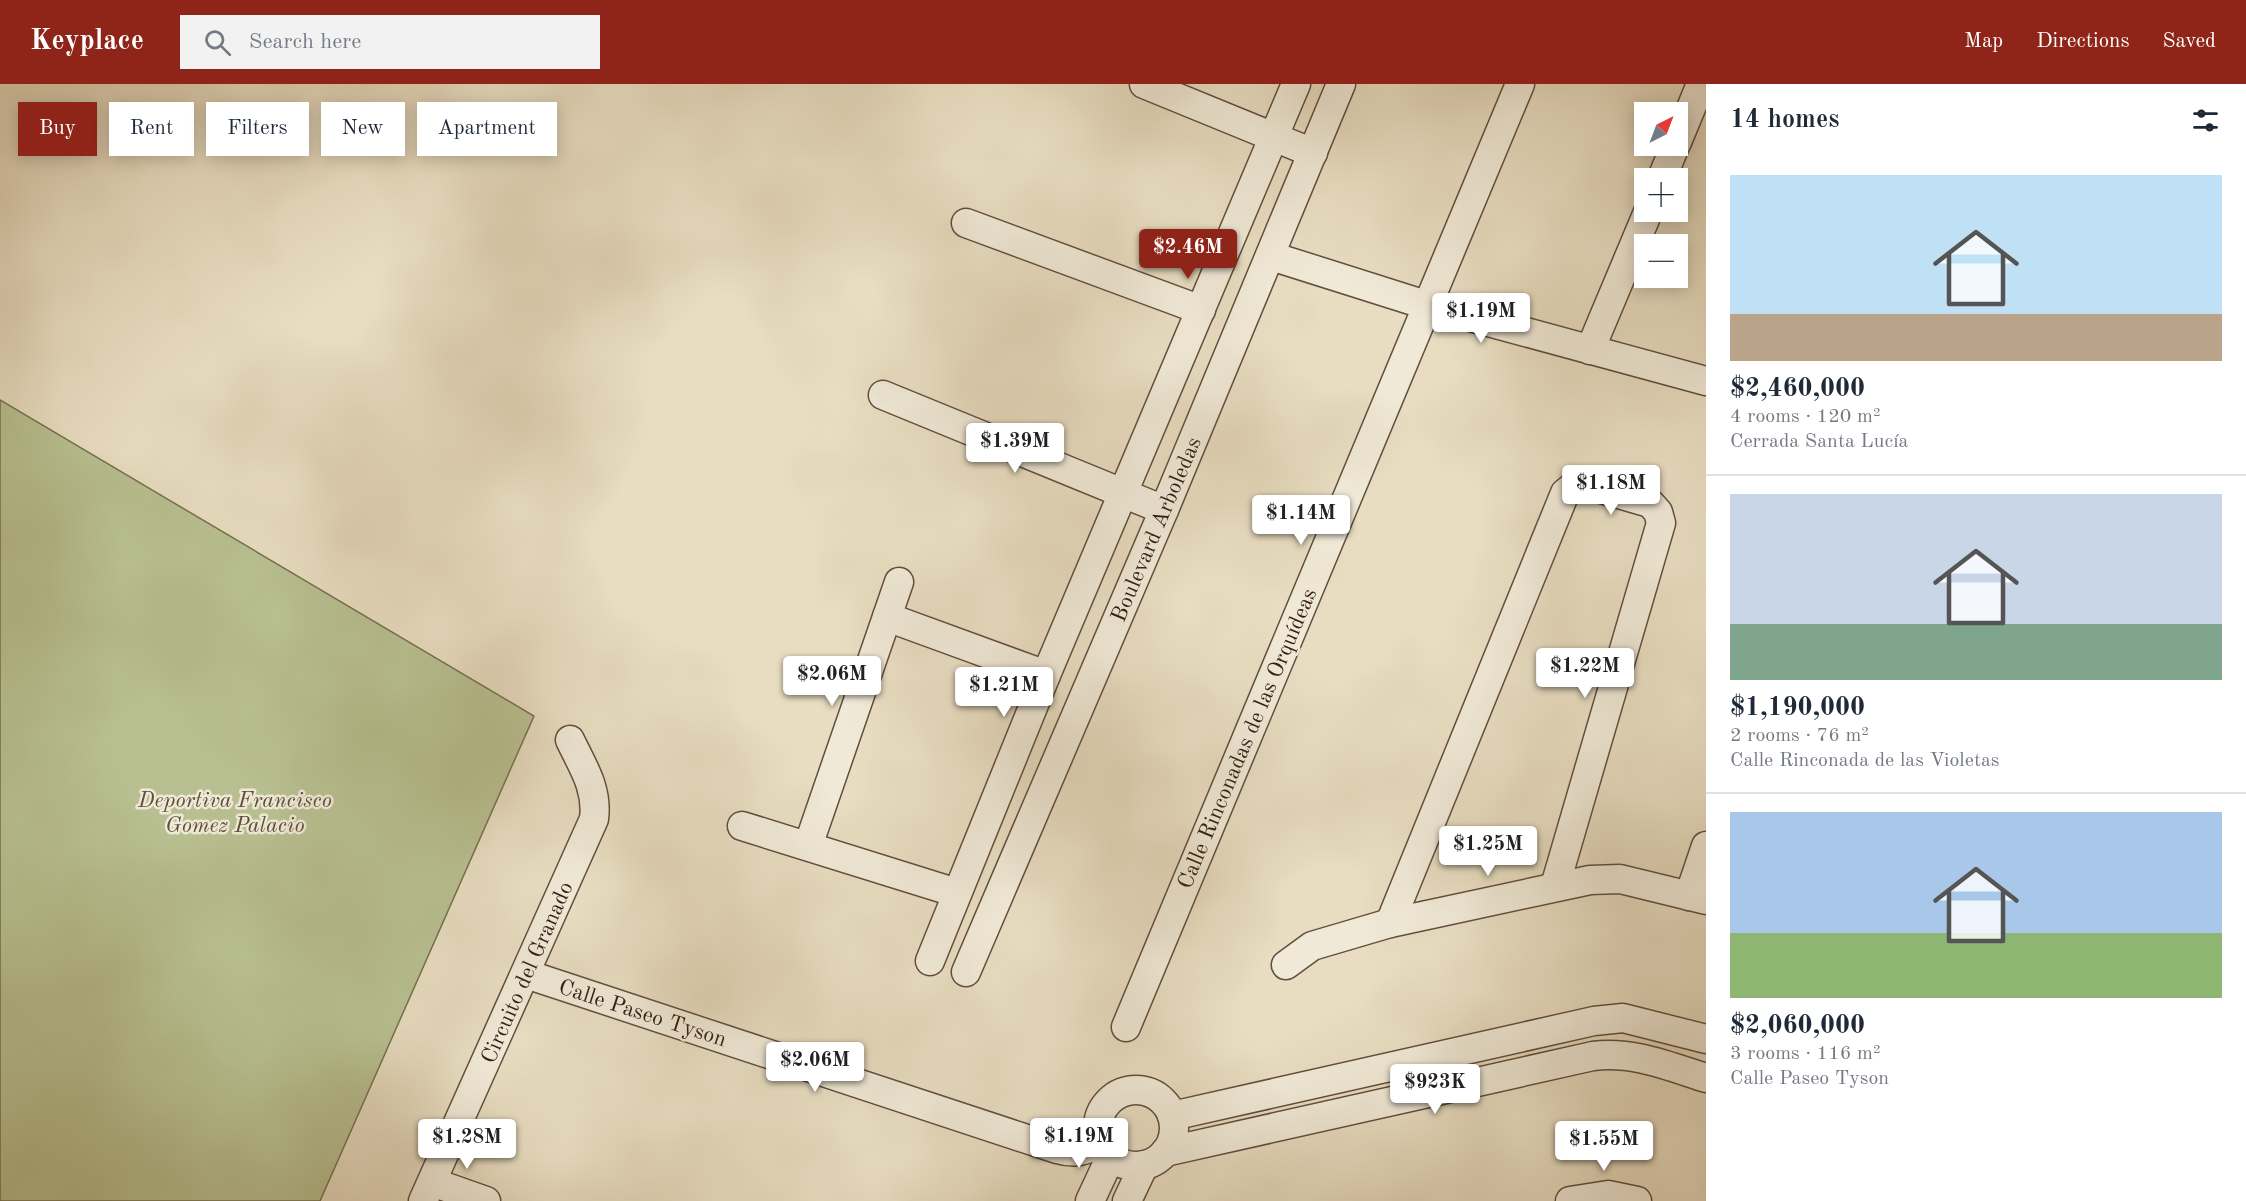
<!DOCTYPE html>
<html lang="en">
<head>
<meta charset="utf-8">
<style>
  :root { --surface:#fff; --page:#f2f2f3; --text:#1f2937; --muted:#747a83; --line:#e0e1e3; --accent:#8f2418 }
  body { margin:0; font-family:"Old Standard TT",serif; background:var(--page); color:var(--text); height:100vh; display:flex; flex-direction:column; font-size:22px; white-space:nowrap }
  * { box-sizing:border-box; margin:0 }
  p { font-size:20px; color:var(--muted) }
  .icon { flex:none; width:33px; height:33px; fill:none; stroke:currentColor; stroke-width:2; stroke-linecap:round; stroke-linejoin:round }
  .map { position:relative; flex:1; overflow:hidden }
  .details { display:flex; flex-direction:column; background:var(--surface); width:540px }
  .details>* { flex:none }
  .banner { position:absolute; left:18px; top:18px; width:570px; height:54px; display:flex; gap:12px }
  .needle { width:39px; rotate:42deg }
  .tools { position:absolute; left:1634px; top:18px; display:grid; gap:12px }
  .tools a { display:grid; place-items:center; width:54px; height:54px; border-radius:0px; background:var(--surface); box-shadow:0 3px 15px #0003; font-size:30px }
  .price { position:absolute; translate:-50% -51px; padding:0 14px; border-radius:6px; background:#fff; color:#222; font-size:20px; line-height:39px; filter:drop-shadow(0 2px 3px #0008) }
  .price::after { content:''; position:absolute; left:50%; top:36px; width:18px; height:14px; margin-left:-9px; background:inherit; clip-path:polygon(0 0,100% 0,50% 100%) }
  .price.current { background:var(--accent); color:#fff }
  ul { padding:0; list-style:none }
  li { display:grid; align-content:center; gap:12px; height:318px; padding:0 24px }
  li+li { border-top:2px solid var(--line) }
  li span { display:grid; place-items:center; height:186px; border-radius:0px; color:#555 }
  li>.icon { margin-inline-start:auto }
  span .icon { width:108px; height:108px; fill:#fffc; stroke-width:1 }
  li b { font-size:26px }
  h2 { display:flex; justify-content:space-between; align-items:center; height:72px; padding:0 24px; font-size:26px }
  .tag { padding:0 21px; border-radius:0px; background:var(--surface); box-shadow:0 3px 15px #0003; font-size:21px; line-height:54px }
  .tag.current { background:var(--accent); color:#fff }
  header { display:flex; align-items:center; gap:36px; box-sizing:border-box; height:84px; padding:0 30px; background:var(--accent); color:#fff }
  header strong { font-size:28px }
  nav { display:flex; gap:33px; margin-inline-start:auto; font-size:21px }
  .search { width:420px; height:54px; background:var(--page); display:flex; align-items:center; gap:15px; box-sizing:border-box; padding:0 21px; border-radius:0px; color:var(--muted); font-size:22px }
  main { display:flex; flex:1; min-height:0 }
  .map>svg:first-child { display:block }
</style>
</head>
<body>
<header>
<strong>Keyplace</strong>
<div class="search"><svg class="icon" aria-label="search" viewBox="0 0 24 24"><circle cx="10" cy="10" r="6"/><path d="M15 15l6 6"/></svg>Search here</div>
<nav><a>Map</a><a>Directions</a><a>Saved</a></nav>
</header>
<main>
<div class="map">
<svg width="1706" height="1117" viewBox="0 0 1706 1117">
  <rect width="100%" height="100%" fill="#e8ddc1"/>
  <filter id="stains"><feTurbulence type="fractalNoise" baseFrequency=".00333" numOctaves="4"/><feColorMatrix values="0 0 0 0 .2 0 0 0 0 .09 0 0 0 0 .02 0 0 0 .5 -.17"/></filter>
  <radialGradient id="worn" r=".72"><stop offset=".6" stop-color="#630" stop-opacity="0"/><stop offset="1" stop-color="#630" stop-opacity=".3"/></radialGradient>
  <polygon fill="#b8c091" stroke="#766f52" stroke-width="1.5" points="0,316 534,632 320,1117 0,1117"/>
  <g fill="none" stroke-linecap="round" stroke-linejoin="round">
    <g stroke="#614e3e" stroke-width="31">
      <g id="street">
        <polyline points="1144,0 1313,69"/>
        <polyline points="1677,58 1701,0"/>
        <polyline points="1662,94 1675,62"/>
        <polyline points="966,139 1201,226"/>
        <polyline points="1271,172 1426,221 1706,297"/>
        <polyline points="1590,266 1648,128"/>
        <polyline points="883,311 1164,426"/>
        <polyline points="887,533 1046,591"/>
        <polyline points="742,742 957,809"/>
        <polyline points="808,762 899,498"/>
        <polyline points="1689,812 1706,762"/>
        <polyline points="1390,839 1565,409 1575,401 1584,400 1650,419 1658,428 1661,439 1555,802"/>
        <polyline points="930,877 1046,591 1296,0"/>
        <polyline points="1286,881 1312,862 1390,839 1590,796 1620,795 1706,816"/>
        <polyline points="966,888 1164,426 1341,0"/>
        <path d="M526 890 1057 1065C1075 1070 1085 1067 1101 1059"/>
        <polyline points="1126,943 1520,0"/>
        <circle cx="1136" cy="1044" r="38"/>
        <polyline points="1172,1032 1594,937 1623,934 1706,955"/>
        <path d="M1165 1068 1593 972C1633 967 1668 982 1706 994"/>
        <polyline points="432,1098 486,1117"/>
        <path d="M423 1117 594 735C598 705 583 683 570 656"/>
        <polyline points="1090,1117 1111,1072"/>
        <polyline points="1127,1117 1144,1081"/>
        <polyline points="1570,1117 1608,1111 1637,1117"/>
      </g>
    </g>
    <use href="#street" stroke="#f0e9d7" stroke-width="28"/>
  </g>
  <g text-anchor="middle" stroke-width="5" stroke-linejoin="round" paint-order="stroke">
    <g font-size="22" fill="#341e12" stroke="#f0e9d7">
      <text transform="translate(1155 445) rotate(-67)" y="8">Boulevard Arboledas</text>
      <text transform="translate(1246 654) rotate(-67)" y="8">Calle Rinconadas de las Orquídeas</text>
      <text transform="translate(526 888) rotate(-66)" y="8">Circuito del Granado</text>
      <text transform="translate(643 928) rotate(18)" y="8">Calle Paseo Tyson</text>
    </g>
    <g font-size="22" font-style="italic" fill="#5c4f38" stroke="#f0e9d7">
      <text x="235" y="723">Deportiva Francisco<tspan x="235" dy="25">Gomez Palacio</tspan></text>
    </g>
  </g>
  <rect width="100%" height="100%" filter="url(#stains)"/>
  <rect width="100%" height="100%" fill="url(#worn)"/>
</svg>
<div class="tools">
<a><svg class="needle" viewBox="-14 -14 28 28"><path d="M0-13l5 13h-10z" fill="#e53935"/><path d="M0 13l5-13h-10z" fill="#747a83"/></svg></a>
<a>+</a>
<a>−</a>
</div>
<b class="price current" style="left:1188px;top:196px">$2.46M</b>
<b class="price" style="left:1481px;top:260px">$1.19M</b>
<b class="price" style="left:1015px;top:390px">$1.39M</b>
<b class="price" style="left:1611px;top:432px">$1.18M</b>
<b class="price" style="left:1301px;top:462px">$1.14M</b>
<b class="price" style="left:1585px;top:615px">$1.22M</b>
<b class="price" style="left:832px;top:623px">$2.06M</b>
<b class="price" style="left:1004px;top:634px">$1.21M</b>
<b class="price" style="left:1488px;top:793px">$1.25M</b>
<b class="price" style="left:815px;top:1009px">$2.06M</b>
<b class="price" style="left:1435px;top:1031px">$923K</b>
<b class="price" style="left:1079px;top:1085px">$1.19M</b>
<b class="price" style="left:467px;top:1086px">$1.28M</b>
<b class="price" style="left:1604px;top:1088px">$1.55M</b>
<div class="banner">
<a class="tag current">Buy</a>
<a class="tag">Rent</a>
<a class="tag">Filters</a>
<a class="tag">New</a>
<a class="tag">Apartment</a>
</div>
</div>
<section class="details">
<h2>14 homes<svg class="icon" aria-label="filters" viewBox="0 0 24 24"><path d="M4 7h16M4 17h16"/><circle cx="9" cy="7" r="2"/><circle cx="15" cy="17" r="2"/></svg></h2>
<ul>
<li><span style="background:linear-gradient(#bfe0f5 75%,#b9a48a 0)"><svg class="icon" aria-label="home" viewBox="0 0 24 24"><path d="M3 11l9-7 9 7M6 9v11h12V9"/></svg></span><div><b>$2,460,000</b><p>4 rooms · 120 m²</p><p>Cerrada Santa Lucía</p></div></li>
<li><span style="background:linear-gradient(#c9d6e8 70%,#7fa58c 0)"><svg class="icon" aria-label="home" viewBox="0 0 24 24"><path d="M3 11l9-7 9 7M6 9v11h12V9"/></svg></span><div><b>$1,190,000</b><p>2 rooms · 76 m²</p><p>Calle Rinconada de las Violetas</p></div></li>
<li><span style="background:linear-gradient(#a9c7e8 65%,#8fb573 0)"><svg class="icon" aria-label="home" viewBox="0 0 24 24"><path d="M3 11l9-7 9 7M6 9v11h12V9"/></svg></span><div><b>$2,060,000</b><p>3 rooms · 116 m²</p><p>Calle Paseo Tyson</p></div></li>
</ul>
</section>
</main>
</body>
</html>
